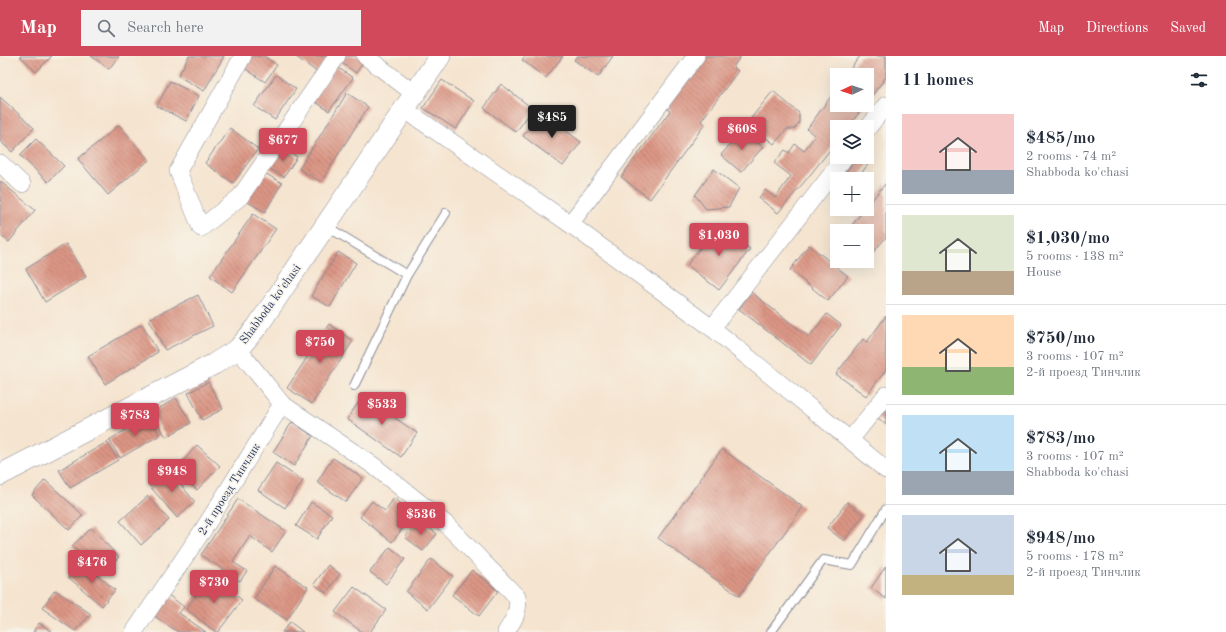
<!DOCTYPE html>
<html lang="en">
<head>
<meta charset="utf-8">
<style>
  :root { --surface:#fff; --page:#f2f2f3; --text:#1f2937; --muted:#747a83; --line:#e0e1e3; --accent:#d1495b }
  body { margin:0; font-family:"Old Standard TT",serif; background:var(--page); color:var(--text); height:100vh; display:flex; flex-direction:column; font-size:15px; white-space:nowrap }
  * { box-sizing:border-box; margin:0 }
  p { font-size:13px; color:var(--muted) }
  .icon { flex:none; width:22px; height:22px; fill:none; stroke:currentColor; stroke-width:2; stroke-linecap:round; stroke-linejoin:round }
  .map { position:relative; flex:1; overflow:hidden }
  .details { display:flex; flex-direction:column; background:var(--surface); width:340px }
  .details>* { flex:none }
  .needle { width:26px; rotate:266deg }
  .controls { position:absolute; left:830px; top:12px; display:grid; gap:8px }
  .controls a { display:grid; place-items:center; width:44px; height:44px; border-radius:0px; background:var(--surface); box-shadow:0 4px 16px #0002; font-size:20px }
  .price { position:absolute; translate:-50% -34px; padding:0 9px; border-radius:4px; background:var(--accent); color:#fff; font-size:13px; line-height:26px; filter:drop-shadow(0 1px 2px #0008) }
  .price::after { content:''; position:absolute; left:50%; top:24px; width:12px; height:9px; margin-left:-6px; background:inherit; clip-path:polygon(0 0,100% 0,50% 100%) }
  .price.current { background:#222; color:#fff }
  ul { padding:0; list-style:none }
  li { display:flex; align-items:center; gap:12px; height:100px; padding:0 16px }
  li+li { border-top:1px solid var(--line) }
  li span { display:grid; place-items:center; flex:none; width:112px; height:80px; border-radius:0px; color:#555 }
  li>.icon { margin-inline-start:auto }
  span .icon { width:48px; height:48px; fill:#fffc; stroke-width:1 }
  li b { font-size:17px }
  h2 { display:flex; justify-content:space-between; align-items:center; height:48px; padding:0 16px; font-size:17px }
  header { display:flex; align-items:center; gap:24px; box-sizing:border-box; height:56px; padding:0 20px; background:var(--accent); color:#fff }
  header strong { font-size:19px }
  nav { display:flex; gap:22px; margin-inline-start:auto; font-size:14px }
  .search { width:280px; height:36px; background:var(--page); display:flex; align-items:center; gap:10px; box-sizing:border-box; padding:0 14px; border-radius:0px; color:var(--muted); font-size:15px }
  main { display:flex; flex:1; min-height:0 }
  .map>svg:first-child { display:block }
</style>
</head>
<body>
<header>
<strong>Map</strong>
<div class="search"><svg class="icon" aria-label="search" viewBox="0 0 24 24"><circle cx="10" cy="10" r="6"/><path d="M15 15l6 6"/></svg>Search here</div>
<nav><a>Map</a><a>Directions</a><a>Saved</a></nav>
</header>
<main>
<div class="map">
<svg width="886" height="576" viewBox="0 0 886 576">
  <defs>
    <pattern id="building-back-hatch" width="6" height="6" patternUnits="userSpaceOnUse"><rect width="6" height="6" fill="#db9584"/><path d="M-1 5l2 2M0 0l6 6M5-1l2 2" fill="none" stroke="#b17a6f"/></pattern>
  </defs>
  <rect width="100%" height="100%" fill="#f7f3e8"/>
  <filter id="ink" filterUnits="userSpaceOnUse"><feTurbulence type="fractalNoise" baseFrequency=".025" numOctaves="2"/><feDisplacementMap in="SourceGraphic" scale="8" xChannelSelector="R" yChannelSelector="G"/><feConvolveMatrix kernelMatrix="1 2 1 2 8 2 1 2 1" color-interpolation-filters="sRGB"/></filter>
  <filter id="wash" filterUnits="userSpaceOnUse"><feTurbulence type="fractalNoise" baseFrequency=".012" numOctaves="4" result="noise"/><feDisplacementMap in="SourceGraphic" scale="16" xChannelSelector="R" yChannelSelector="G"/><feGaussianBlur stdDeviation="0.9" result="paint"/><feColorMatrix in="noise" values="0 0 0 0 0 0 0 0 0 0 0 0 0 0 0 0 0 1.4 0 .05"/><feComposite in="paint" operator="in"/></filter>
  <g filter="url(#wash)">
    <rect width="100%" height="100%" fill="#f5e4cf"/>
    <g id="blocks">
      <g fill="url(#building-back-hatch)">
        <polygon points="20,0 52,0 36,16"/>
        <polygon points="91,0 119,0 109,13"/>
        <polygon points="189,0 224,0 204,35 178,20"/>
        <polygon points="250,0 264,0 277,9 265,26 243,11"/>
        <polygon points="295,0 329,0 317,16"/>
        <polygon points="343,0 359,0 365,4 356,17 339,5"/>
        <polygon points="525,0 563,0 546,22 522,4"/>
        <polygon points="577,0 613,0 598,21 574,4"/>
        <polygon points="704,0 741,0 733,11 738,15 701,65 705,68 650,143 621,121 670,55 666,52"/>
        <polygon points="860,0 886,0 886,21 867,46 867,19 846,19"/>
        <polygon points="336,10 353,22 329,55 313,44"/>
        <polygon points="276,19 296,33 275,64 254,50"/>
        <polygon points="442,24 474,45 456,73 423,52"/>
        <polygon points="170,25 199,40 186,65 157,50"/>
        <polygon points="501,28 533,53 516,76 484,52"/>
        <polygon points="837,32 837,49 865,49 848,71 837,71 837,85 810,119 778,157 759,142 765,134 775,142 791,120 774,107 785,94 789,97 795,88 804,95 815,80 807,73"/>
        <polygon points="773,35 799,57 799,67 794,73 787,73 774,88 747,67"/>
        <polygon points="347,37 368,51 321,126 299,113"/>
        <polygon points="0,41 34,72 12,96 0,85"/>
        <polygon points="541,56 581,86 563,110 523,80"/>
        <polygon points="119,69 149,104 108,139 78,103"/>
        <polygon points="230,72 258,93 233,127 205,107"/>
        <polygon points="742,74 763,91 741,116 721,99"/>
        <polygon points="36,83 64,110 48,126 20,99"/>
        <polygon points="282,91 297,101 284,121 269,112"/>
        <polygon points="867,100 872,103 857,123 841,123 857,101 867,101"/>
        <polygon points="714,113 739,132 729,151 706,153 695,139"/>
        <polygon points="263,116 282,127 265,156 246,145"/>
        <polygon points="0,125 35,154 9,186 0,179"/>
        <polygon points="886,127 886,181 867,204 867,175 847,175 865,153 867,153 867,150"/>
        <polygon points="253,158 276,173 232,236 210,220"/>
        <polygon points="718,169 750,193 719,234 687,209"/>
        <polygon points="66,188 86,221 45,246 26,213"/>
        <polygon points="809,189 848,220 828,245 790,214"/>
        <polygon points="338,196 356,207 330,251 311,240"/>
        <polygon points="751,236 809,281 827,258 841,269 811,309 739,253"/>
        <polygon points="198,239 213,270 165,294 149,263"/>
        <polygon points="886,260 886,314 866,340 836,318 863,283 867,286"/>
        <polygon points="142,268 158,296 105,328 88,300"/>
        <polygon points="329,268 353,285 312,348 287,332"/>
        <polygon points="208,326 223,353 202,364 188,337"/>
        <polygon points="363,340 417,377 401,401 347,363"/>
        <polygon points="176,342 191,367 166,381 152,357"/>
        <polygon points="886,349 886,369 877,361"/>
        <polygon points="149,360 160,379 120,402 109,384"/>
        <polygon points="292,366 313,380 294,410 273,396"/>
        <polygon points="107,386 118,404 70,432 59,414"/>
        <polygon points="197,389 220,410 197,434 175,414"/>
        <polygon points="722,393 803,451 739,540 658,482"/>
        <polygon points="333,402 363,422 346,446 317,426"/>
        <polygon points="276,407 303,425 285,452 258,434"/>
        <polygon points="167,412 195,446 177,462 148,428"/>
        <polygon points="45,424 83,459 69,474 32,439"/>
        <polygon points="148,440 169,464 141,489 120,465"/>
        <polygon points="394,442 414,458 392,486 360,461 372,445 385,455"/>
        <polygon points="238,443 286,475 272,496 250,480 233,506 247,515 240,525 201,499"/>
        <polygon points="311,446 332,459 317,483 296,470"/>
        <polygon points="847,446 864,459 844,485 827,472"/>
        <polygon points="419,464 437,478 423,495 405,481"/>
        <polygon points="91,472 119,501 101,519 72,490"/>
        <polygon points="390,491 405,503 386,528 370,516"/>
        <polygon points="431,503 453,520 428,553 406,536"/>
        <polygon points="81,505 115,534 102,550 68,521"/>
        <polygon points="328,509 340,518 326,537 314,528"/>
        <polygon points="275,510 308,531 287,564 254,543"/>
        <polygon points="886,510 886,543 871,532"/>
        <polygon points="472,514 498,535 479,560 452,539"/>
        <polygon points="210,520 242,544 218,576 216,576 186,553"/>
        <polygon points="354,531 386,554 370,576 362,576 335,556"/>
        <polygon points="55,534 91,558 75,575 42,552"/>
        <polygon points="167,538 184,551 179,557 206,576 178,576 153,559"/>
        <polygon points="290,566 303,576 282,576"/>
        <polygon points="39,567 52,576 33,576"/>
      </g>
    </g>
  </g>
  <g filter="url(#ink)">
    <use href="#blocks" fill-opacity="0" stroke="#888a96" stroke-width="1"/>
    <g fill="none" stroke-linecap="round" stroke-linejoin="round">
      <g stroke="#888a96" stroke-width="10">
        <g id="service">
          <polyline points="326,170 407,219"/>
          <polyline points="354,330 407,219 446,157"/>
          <polyline points="771,576 823,504 852,509 886,453"/>
        </g>
      </g>
      <g stroke="#888a96" stroke-width="18">
        <g id="minor">
          <polyline points="243,0 178,115 201,172 240,141 337,0"/>
          <polyline points="365,0 415,38"/>
          <polyline points="404,53 570,168 712,272 850,384 886,414"/>
          <polyline points="867,73 886,49"/>
          <polyline points="0,107 22,128"/>
          <polyline points="570,168 696,0"/>
          <polyline points="712,272 845,101"/>
          <path d="M282 348 374 410 446 468 517 541C520 555 513 565 506 576"/>
          <polyline points="850,384 886,339"/>
          <polyline points="134,576 203,474 282,348 238,293"/>
        </g>
      </g>
      <g stroke="#888a96" stroke-width="22">
        <polyline id="tertiary" points="0,419 214,308 238,293 257,271 440,0"/>
      </g>
      <use href="#service" stroke="#fff" stroke-width="8"/>
      <use href="#minor" stroke="#fff" stroke-width="17"/>
      <use href="#tertiary" stroke="#fff" stroke-width="21"/>
    </g>
  </g>
  <g text-anchor="middle" stroke-width="3" stroke-linejoin="round" paint-order="stroke">
    <g font-size="12" fill="#1b2f5e" stroke="#f7f3e8">
      <text transform="translate(270 248) rotate(-54)" y="4">Shabboda ko'chasi</text>
      <text transform="translate(229 433) rotate(-58)" y="4">2-й проезд Тинчлик</text>
    </g>
  </g>
</svg>
<div class="controls">
<a><svg class="needle" viewBox="-14 -14 28 28"><path d="M0-13l5 13h-10z" fill="#e53935"/><path d="M0 13l5-13h-10z" fill="#747a83"/></svg></a>
<a><svg class="icon" aria-label="layers" viewBox="0 0 24 24"><path d="M12 4l9 5-9 5-9-5zM3 14l9 5 9-5"/></svg></a>
<a>+</a>
<a>−</a>
</div>
<b class="price current" style="left:552px;top:83px">$485</b>
<b class="price" style="left:742px;top:95px">$608</b>
<b class="price" style="left:283px;top:106px">$677</b>
<b class="price" style="left:719px;top:201px">$1,030</b>
<b class="price" style="left:320px;top:308px">$750</b>
<b class="price" style="left:382px;top:370px">$533</b>
<b class="price" style="left:135px;top:381px">$783</b>
<b class="price" style="left:172px;top:437px">$948</b>
<b class="price" style="left:421px;top:480px">$536</b>
<b class="price" style="left:92px;top:528px">$476</b>
<b class="price" style="left:214px;top:548px">$730</b>
</div>
<section class="details">
<h2>11 homes<svg class="icon" aria-label="filters" viewBox="0 0 24 24"><path d="M4 7h16M4 17h16"/><circle cx="9" cy="7" r="2"/><circle cx="15" cy="17" r="2"/></svg></h2>
<ul>
<li><span style="background:linear-gradient(#f6c9c9 70%,#9aa5b1 0)"><svg class="icon" aria-label="home" viewBox="0 0 24 24"><path d="M3 11l9-7 9 7M6 9v11h12V9"/></svg></span><div><b>$485/mo</b><p>2 rooms · 74 m²</p><p>Shabboda ko'chasi</p></div></li>
<li><span style="background:linear-gradient(#dfe7d0 70%,#b9a48a 0)"><svg class="icon" aria-label="home" viewBox="0 0 24 24"><path d="M3 11l9-7 9 7M6 9v11h12V9"/></svg></span><div><b>$1,030/mo</b><p>5 rooms · 138 m²</p><p>House</p></div></li>
<li><span style="background:linear-gradient(#ffd9b3 65%,#8fb573 0)"><svg class="icon" aria-label="home" viewBox="0 0 24 24"><path d="M3 11l9-7 9 7M6 9v11h12V9"/></svg></span><div><b>$750/mo</b><p>3 rooms · 107 m²</p><p>2-й проезд Тинчлик</p></div></li>
<li><span style="background:linear-gradient(#bfe0f5 70%,#9aa5b1 0)"><svg class="icon" aria-label="home" viewBox="0 0 24 24"><path d="M3 11l9-7 9 7M6 9v11h12V9"/></svg></span><div><b>$783/mo</b><p>3 rooms · 107 m²</p><p>Shabboda ko'chasi</p></div></li>
<li><span style="background:linear-gradient(#c9d6e8 75%,#c2b280 0)"><svg class="icon" aria-label="home" viewBox="0 0 24 24"><path d="M3 11l9-7 9 7M6 9v11h12V9"/></svg></span><div><b>$948/mo</b><p>5 rooms · 178 m²</p><p>2-й проезд Тинчлик</p></div></li>
</ul>
</section>
</main>
</body>
</html>
